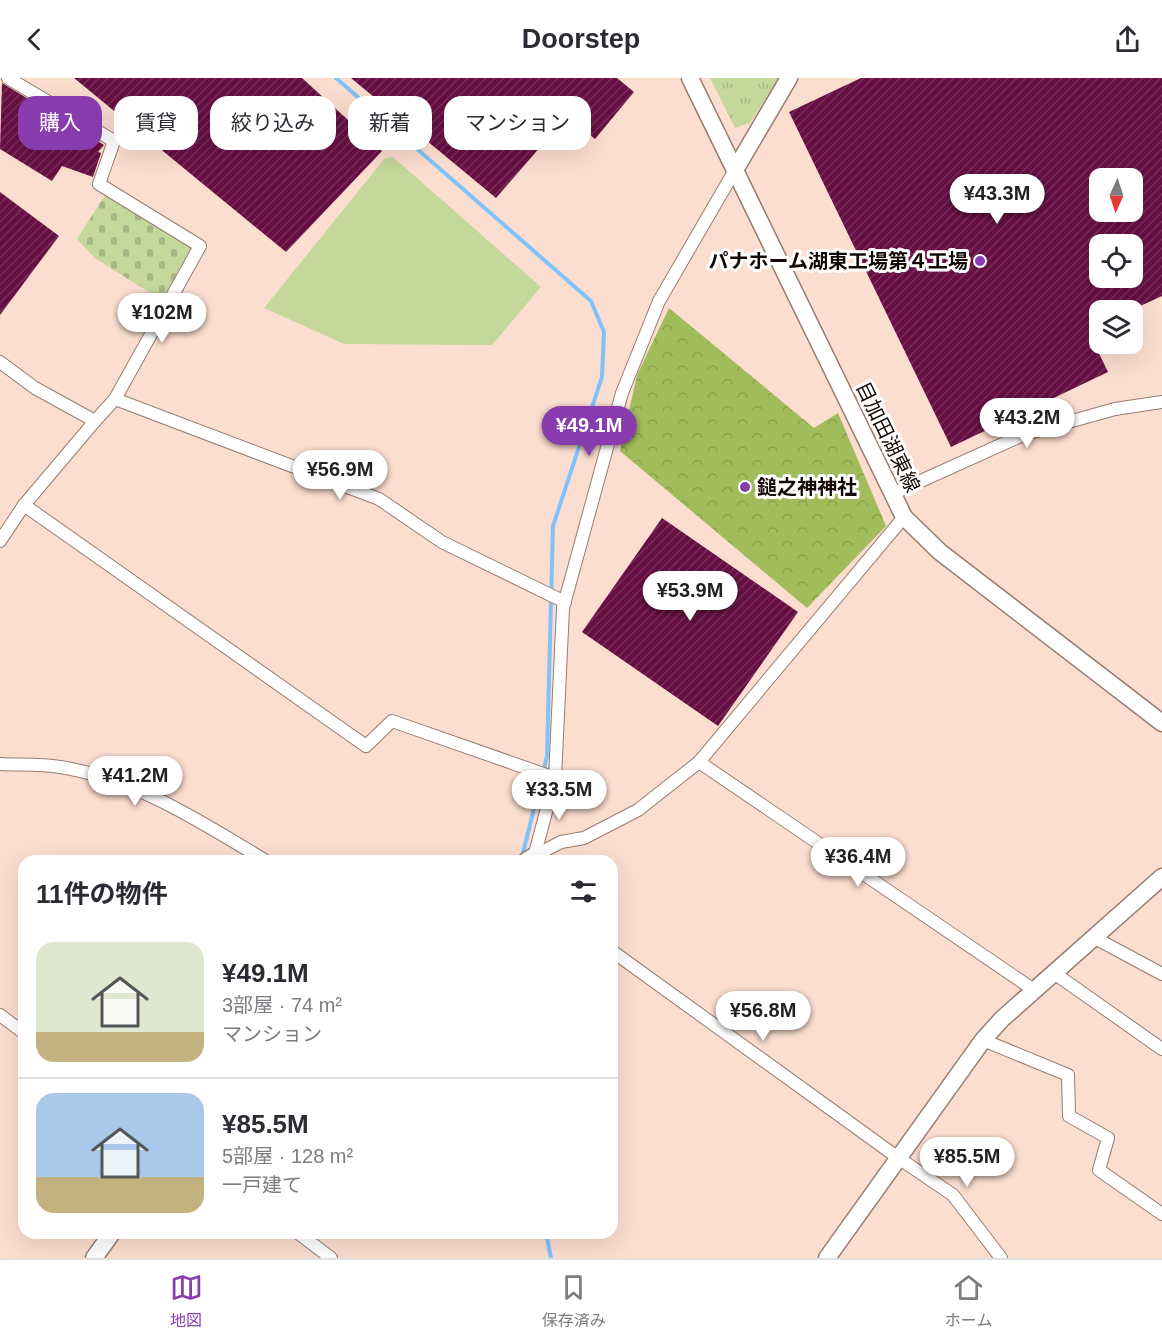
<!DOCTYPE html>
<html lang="ja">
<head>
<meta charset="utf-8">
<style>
  :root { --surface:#fff; --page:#f2f2f3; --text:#2b2b33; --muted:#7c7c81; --line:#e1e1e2; --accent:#883cae }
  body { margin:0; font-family:Arial,"Noto Sans JP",sans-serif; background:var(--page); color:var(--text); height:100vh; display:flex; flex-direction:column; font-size:22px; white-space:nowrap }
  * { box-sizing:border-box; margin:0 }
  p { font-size:20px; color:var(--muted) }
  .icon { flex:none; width:33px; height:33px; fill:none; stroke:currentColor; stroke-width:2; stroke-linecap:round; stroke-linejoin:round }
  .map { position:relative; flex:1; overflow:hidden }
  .details { position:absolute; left:18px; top:777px; width:600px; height:384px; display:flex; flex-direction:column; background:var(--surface); border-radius:18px; box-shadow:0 6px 24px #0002 }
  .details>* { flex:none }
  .hud { position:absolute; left:18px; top:18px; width:600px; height:54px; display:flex; gap:12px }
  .needle { width:39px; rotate:183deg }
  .buttons { position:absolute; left:1089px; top:90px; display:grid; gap:12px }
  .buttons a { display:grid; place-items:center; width:54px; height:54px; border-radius:12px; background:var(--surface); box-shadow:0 6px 24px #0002; font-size:30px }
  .price { position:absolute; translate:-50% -51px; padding:0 14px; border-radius:21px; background:#fff; color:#222; font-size:20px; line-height:39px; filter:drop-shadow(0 2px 3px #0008) }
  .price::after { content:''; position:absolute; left:50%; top:36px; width:18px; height:14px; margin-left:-9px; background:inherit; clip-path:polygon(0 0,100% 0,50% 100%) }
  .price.selected { background:var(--accent); color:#fff }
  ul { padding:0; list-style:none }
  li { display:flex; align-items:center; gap:18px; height:150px; padding:0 18px }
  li+li { border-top:2px solid var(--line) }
  li span { display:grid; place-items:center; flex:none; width:168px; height:120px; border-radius:18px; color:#555 }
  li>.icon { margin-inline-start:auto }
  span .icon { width:72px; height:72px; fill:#fffc; stroke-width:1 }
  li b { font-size:26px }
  h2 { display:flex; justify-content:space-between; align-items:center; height:72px; padding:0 18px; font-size:26px }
  .chip { padding:0 21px; border-radius:18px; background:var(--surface); box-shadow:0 6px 24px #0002; font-size:21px; line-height:54px }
  .chip.selected { background:var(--accent); color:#fff }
  header { display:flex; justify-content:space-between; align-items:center; height:78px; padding:0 18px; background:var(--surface); font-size:27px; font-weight:800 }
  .dock { display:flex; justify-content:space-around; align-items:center; height:84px; border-top:2px solid var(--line); background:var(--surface); font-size:16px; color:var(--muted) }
  .dock a { display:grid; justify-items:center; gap:3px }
  .dock .selected { color:var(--accent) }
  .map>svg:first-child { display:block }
</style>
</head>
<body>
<header><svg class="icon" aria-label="back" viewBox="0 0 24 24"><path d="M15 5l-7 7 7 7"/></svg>Doorstep<svg class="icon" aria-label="share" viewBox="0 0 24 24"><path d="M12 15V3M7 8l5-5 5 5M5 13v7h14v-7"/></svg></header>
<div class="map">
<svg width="1162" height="1180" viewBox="0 0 1162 1180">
  <defs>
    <pattern id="grass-tufts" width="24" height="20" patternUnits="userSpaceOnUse" patternTransform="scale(1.5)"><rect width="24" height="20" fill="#c5d89b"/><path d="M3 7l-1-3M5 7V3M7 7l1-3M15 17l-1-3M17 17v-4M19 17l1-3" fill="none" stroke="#a8b884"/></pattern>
    <pattern id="forest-crowns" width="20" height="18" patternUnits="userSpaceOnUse" patternTransform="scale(1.5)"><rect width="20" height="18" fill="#a1bd5b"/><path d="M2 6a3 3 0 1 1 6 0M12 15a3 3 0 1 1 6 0" fill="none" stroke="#8aa14e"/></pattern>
    <pattern id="cemetery-stones" width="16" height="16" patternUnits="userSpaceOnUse" patternTransform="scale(1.5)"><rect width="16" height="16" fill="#c5d89b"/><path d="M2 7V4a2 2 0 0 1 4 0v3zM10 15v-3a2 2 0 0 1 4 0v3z" fill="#a8b884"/></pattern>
    <pattern id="building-hatch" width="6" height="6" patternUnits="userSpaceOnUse" patternTransform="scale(1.5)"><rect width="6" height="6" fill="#670f43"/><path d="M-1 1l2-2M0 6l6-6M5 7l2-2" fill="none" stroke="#77305a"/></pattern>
  </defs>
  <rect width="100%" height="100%" fill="#fcded0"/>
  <polygon fill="url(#grass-tufts)" points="710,0 779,0 750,45 735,50"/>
  <polygon fill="url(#forest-crowns)" points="669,230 814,350 838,335 886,448 807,530 620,373 637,297"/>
  <polygon fill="url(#cemetery-stones)" points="107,114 197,170 165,224 96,181 77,161"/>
  <polygon fill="#c5d89b" points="393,79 541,209 492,267 344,266 264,230 385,80"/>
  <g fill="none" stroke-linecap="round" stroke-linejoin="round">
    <g stroke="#80c2f9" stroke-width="4">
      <polyline points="336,0 591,223 604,254 602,299 553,448 547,678 522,779"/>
      <polyline points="546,1155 551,1180"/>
    </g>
  </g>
  <g fill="url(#building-hatch)" fill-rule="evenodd">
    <polygon points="74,0 302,0 382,73 286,174"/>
    <polygon points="351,0 617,0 634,14 595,61 567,38 496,120"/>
    <path d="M861 0H1162V218L1138 229 1139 232H1100V260L1093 263 1108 294 951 369 789 34ZM1100 100H1132V134H1100ZM1100 166H1132V177L1143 200H1100Z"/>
    <polygon points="2,5 104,67 98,74 101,75 93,99 62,88 52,103 0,71"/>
    <polygon points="0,114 59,158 0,237"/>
    <polygon points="662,440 798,534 718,648 582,554"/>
  </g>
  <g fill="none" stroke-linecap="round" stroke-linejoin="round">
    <g stroke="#977c70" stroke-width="14">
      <g id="street">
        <polyline points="8,0 114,63 99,106 200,168 115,321 95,343"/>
        <polyline points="0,284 35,310 95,343 24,427 0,463"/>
        <polyline points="115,321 379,421 442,464 565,524"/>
        <polyline points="892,416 1025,356 1115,331 1162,324"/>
        <polyline points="24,427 366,668 392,643 555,700"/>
        <polyline points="699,684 1034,912"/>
        <path d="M0 686C20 687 41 686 60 689 134 700 203 745 266 783"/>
        <polyline points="534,778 561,764 584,760 638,732 699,684 904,439"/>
        <polyline points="533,783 555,700 563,530 622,315 659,223 735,92"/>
        <polyline points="1093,859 1162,896"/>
        <polyline points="612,873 897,1079 953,1117 1001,1180"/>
        <polyline points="1054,895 1162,971"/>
        <polyline points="0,937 24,955"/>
        <polyline points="983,962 1068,997 1069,1038 1108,1060 1099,1092 1162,1136"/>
        <polyline points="298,1155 331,1180"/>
      </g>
    </g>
    <g stroke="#977c70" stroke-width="19">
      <g id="secondary">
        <polyline points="690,0 904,439 940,474 1162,645"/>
        <polyline points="735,92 789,0"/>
        <polyline points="526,783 534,778"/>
        <polyline points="94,1180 112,1155"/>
        <polyline points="827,1180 983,962 1002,941 1162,799"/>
      </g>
    </g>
    <use href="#street" stroke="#fff" stroke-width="12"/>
    <use href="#secondary" stroke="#fff" stroke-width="16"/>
  </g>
  <g fill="#883cae" stroke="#fff" stroke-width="2">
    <circle cx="980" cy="183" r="6"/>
    <circle cx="745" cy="409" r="6"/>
  </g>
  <g text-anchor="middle" stroke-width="6" stroke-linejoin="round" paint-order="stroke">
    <g font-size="20" font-weight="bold" fill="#130906" stroke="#fff" text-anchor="end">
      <text x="968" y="190">パナホーム湖東工場第４工場</text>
      <text x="757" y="416" text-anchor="start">鎚之神神社</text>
    </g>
    <g font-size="20" fill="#130906" stroke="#fff">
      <text transform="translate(888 359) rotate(64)" y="7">目加田湖東線</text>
    </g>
  </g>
</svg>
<div class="buttons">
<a><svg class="needle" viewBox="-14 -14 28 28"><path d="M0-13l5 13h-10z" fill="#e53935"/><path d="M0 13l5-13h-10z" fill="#7c7c81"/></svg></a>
<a><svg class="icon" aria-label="locate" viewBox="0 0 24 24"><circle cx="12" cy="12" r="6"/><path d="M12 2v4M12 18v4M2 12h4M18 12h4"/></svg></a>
<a><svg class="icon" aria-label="layers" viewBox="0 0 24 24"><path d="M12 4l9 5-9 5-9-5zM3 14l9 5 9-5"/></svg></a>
</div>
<b class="price" style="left:997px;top:147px">¥43.3M</b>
<b class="price" style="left:162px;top:266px">¥102M</b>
<b class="price" style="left:1027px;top:371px">¥43.2M</b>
<b class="price selected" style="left:589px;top:379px">¥49.1M</b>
<b class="price" style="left:340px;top:423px">¥56.9M</b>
<b class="price" style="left:690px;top:544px">¥53.9M</b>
<b class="price" style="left:135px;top:729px">¥41.2M</b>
<b class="price" style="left:559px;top:743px">¥33.5M</b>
<b class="price" style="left:858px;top:810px">¥36.4M</b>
<b class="price" style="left:763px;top:964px">¥56.8M</b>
<b class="price" style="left:967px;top:1110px">¥85.5M</b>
<div class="hud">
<a class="chip selected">購入</a>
<a class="chip">賃貸</a>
<a class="chip">絞り込み</a>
<a class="chip">新着</a>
<a class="chip">マンション</a>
</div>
<section class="details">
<h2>11件の物件<svg class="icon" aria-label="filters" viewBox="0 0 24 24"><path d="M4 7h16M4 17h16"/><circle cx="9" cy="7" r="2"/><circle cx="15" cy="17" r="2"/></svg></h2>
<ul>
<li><span style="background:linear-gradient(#dfe7d0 75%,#c2b280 0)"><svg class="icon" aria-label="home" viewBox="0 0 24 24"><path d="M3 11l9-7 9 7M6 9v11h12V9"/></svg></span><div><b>¥49.1M</b><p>3部屋 · 74 m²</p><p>マンション</p></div></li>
<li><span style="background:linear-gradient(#a9c7e8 70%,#c2b280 0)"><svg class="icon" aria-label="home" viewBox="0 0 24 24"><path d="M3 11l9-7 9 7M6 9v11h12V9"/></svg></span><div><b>¥85.5M</b><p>5部屋 · 128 m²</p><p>一戸建て</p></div></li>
</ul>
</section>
</div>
<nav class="dock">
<a class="selected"><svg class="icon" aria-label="map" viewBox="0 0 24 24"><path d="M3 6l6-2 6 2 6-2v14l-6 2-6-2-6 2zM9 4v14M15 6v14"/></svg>地図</a>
<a><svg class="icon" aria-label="saved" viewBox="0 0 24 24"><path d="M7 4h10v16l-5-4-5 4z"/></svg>保存済み</a>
<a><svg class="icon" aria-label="home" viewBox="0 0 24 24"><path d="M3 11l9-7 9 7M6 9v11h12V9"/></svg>ホーム</a>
</nav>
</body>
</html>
